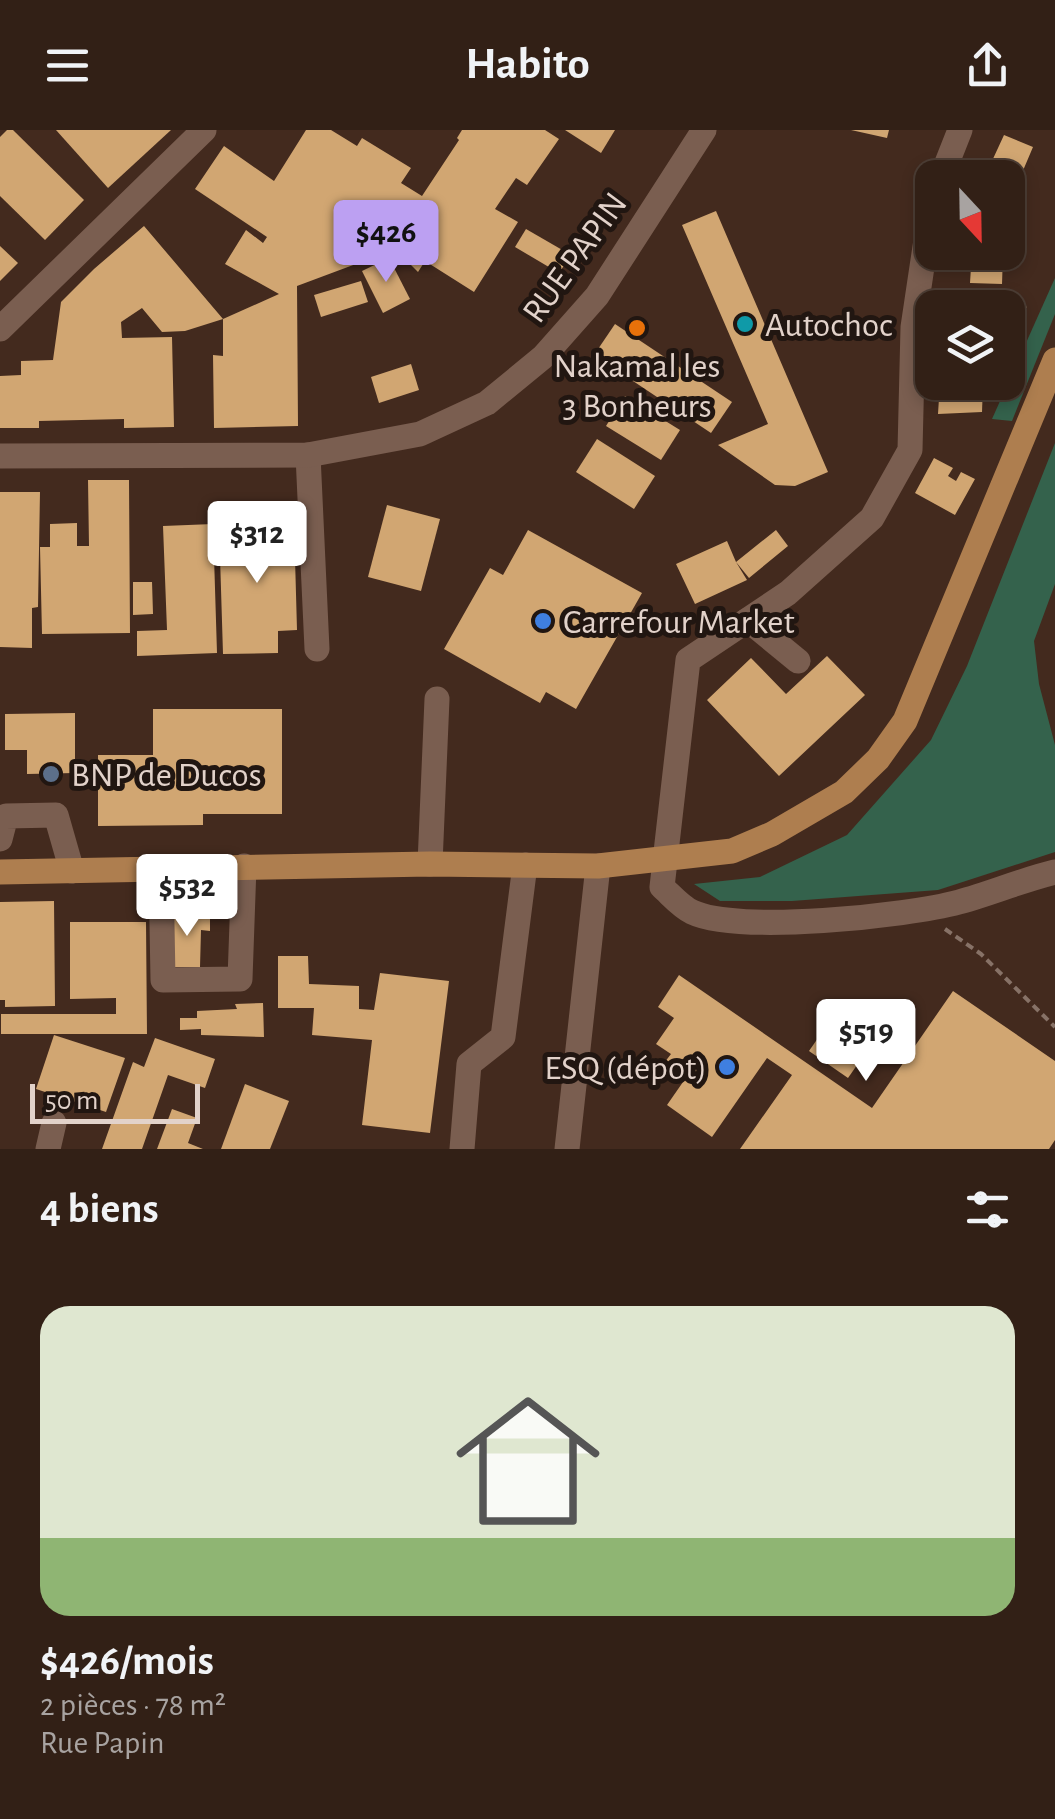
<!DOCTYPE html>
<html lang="fr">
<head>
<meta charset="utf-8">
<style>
  :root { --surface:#322016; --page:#3a281f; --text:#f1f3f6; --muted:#a8a3a1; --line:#4d3e35; --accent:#bca0f2 }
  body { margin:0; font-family:"Alegreya Sans",sans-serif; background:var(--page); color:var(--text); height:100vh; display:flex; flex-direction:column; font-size:38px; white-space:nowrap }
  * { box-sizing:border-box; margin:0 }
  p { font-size:32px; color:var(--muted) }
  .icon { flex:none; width:55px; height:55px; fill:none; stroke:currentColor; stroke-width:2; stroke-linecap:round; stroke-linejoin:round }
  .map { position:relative; height:1019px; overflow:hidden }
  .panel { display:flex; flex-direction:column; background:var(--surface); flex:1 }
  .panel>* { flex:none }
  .needle { width:65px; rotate:158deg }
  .tools { position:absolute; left:915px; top:30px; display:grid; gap:20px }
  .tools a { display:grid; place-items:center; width:110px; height:110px; border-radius:20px; background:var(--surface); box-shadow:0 5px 15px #0003,0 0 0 2px var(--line); font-size:50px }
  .scale { position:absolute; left:30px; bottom:25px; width:170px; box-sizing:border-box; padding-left:10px; border:5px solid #e2d2ca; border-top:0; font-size:28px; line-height:35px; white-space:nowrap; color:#e2d2ca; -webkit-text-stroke:8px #211611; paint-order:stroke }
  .price { position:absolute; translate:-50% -85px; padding:0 22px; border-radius:10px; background:#fff; color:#222; font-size:32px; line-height:65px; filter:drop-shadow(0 2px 5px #0008) }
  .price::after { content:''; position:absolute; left:50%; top:60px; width:30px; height:22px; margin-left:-15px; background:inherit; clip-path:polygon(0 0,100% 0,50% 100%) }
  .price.on { background:var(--accent); color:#111 }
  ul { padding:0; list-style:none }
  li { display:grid; align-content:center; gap:20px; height:530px; padding:0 40px }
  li+li { border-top:2px solid var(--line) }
  li span { display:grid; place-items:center; height:310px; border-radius:30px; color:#555 }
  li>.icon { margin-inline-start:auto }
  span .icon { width:180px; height:180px; fill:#fffc; stroke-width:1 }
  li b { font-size:42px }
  h2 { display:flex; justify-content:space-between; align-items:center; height:120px; padding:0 40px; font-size:42px }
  header { display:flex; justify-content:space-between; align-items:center; height:130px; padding:0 40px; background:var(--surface); font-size:45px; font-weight:700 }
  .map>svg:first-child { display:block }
</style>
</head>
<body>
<header><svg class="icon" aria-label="menu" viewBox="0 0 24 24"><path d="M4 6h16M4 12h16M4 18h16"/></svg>Habito<svg class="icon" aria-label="share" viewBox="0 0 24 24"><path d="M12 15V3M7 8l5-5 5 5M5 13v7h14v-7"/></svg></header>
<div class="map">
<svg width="1055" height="1019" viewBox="0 0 1055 1019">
  <rect width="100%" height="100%" fill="#432a1e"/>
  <g fill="#34624c">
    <polygon points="1055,148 1055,184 1012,291 992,289"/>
    <polygon points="1055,313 1055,454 1034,511 1039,554 1055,615 1055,722 938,760 792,771 720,771 694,754 760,747 847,705 931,610 967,536"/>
  </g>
  <g fill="#d1a672">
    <polygon points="7,0 13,0 84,70 45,110 0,66 0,7"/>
    <polygon points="56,0 171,0 108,58"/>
    <polygon points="306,0 331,0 357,16 362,8 411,38 401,53 422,66 459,10 457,8 462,0 545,0 559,9 527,55 516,48 495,79 518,92 474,162 425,131 418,142 392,116 403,97 383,83 367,109 388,122 297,156 298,296 214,298 213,225 223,226 223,189 279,164 225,134 246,100 263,113 267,107 195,59 224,16 274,51"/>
    <polygon points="565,0 615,0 601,23"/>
    <polygon points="851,0 889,0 887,8"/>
    <polygon points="1004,5 1033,17 1019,50 1026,55 1008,96 1008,48 986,44"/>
    <polygon points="716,81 828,342 795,356 775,355 718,315 768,294 682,95"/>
    <polygon points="144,96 223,189 185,201 162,202 142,178 121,192 122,208 172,207 174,297 124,298 124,289 39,291 39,298 0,298 0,246 21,245 21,231 53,230 61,172 94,139"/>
    <polygon points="526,99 571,125 559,143 515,117"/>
    <polygon points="0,116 18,133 0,151"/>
    <polygon points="972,122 1003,122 1002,154 970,153"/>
    <polygon points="389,128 410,169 383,183 362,141"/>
    <polygon points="361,151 368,172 321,187 314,165"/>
    <polygon points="969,164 988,178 959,178"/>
    <polygon points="997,167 1012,178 1018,170 1027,177 1008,203 1008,178 989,178"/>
    <polygon points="615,194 732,272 711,303 594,225"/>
    <polygon points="411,234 419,260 379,273 371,247"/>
    <polygon points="940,252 983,254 982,282 938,284"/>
    <polygon points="625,266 680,300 661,330 606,296"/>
    <polygon points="597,309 655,346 634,379 576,342"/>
    <polygon points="934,328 953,338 948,346 956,351 961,342 975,349 955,385 915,363"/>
    <polygon points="88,350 129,350 130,503 42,504 40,417 50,417 50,394 77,393 77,416 89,416"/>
    <polygon points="0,362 40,362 38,477 32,478 32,518 0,517"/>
    <polygon points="387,375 440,389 421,461 368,447"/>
    <polygon points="294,392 297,500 278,501 278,523 223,524 219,394"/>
    <polygon points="213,394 217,523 137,526 137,501 167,500 163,396"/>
    <polygon points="528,400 642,463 576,579 546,562 540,573 444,519 490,438 503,445"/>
    <polygon points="776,400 788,416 749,448 736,432 747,450 695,474 676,434 727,411 736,432"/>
    <polygon points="133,452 152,452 153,484 133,485"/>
    <polygon points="827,526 865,565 779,646 707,570 751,528 786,564"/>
    <polygon points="153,579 282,579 282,684 203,684 203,695 98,696 98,625 153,625"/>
    <polygon points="75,583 75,643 27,644 27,620 5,620 5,584"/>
    <polygon points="54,771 55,876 5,877 5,870 0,870 0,772"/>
    <polygon points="171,785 210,785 210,801 201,800 200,837 170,837"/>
    <polygon points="70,792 146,792 147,904 1,904 1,884 116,884 116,868 70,869"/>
    <polygon points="278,826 308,826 309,854 359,856 359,879 374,880 380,843 449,851 430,1003 362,995 372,910 312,905 314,878 278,878"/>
    <polygon points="679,845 872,978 953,861 1055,931 1055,1010 1049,1019 740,1019 792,945 767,928 712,1007 667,975 683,952 661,937 671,924 656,914 674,888 658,877"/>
    <polygon points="263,873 264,907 201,905 201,899 180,900 180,888 197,888 197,881 237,879 235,874"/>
    <polygon points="825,898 864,925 848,948 809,921"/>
    <polygon points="54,905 125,928 106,982 36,959"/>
    <polygon points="155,908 215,929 205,958 168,945 142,1019 102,1019 133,932 144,937"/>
    <polygon points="245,954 289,971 270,1019 221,1019"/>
    <polygon points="172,979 197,988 188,1013 203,1019 157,1019"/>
  </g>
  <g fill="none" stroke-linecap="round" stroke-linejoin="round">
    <polyline stroke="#877267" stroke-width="4" stroke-dasharray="8 5" stroke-linecap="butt" points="945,799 981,824 1055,897"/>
    <g stroke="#7a5e50" stroke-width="25">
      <polyline points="941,48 960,0"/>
      <path d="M932 70 913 197 910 320 872 388 788 463 688 530 662 757C671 765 681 777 692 782 738 804 907 786 959 772 992 763 1022 750 1055 742"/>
      <polyline points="0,199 204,0"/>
      <polyline points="308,325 317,519"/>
      <polyline points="0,326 308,325 420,304 487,273 543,227 597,166 704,0"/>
      <polyline points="748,490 798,531"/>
      <polyline points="0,709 6,686 56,685 72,741"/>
      <polyline points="430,734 437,569"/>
      <polyline points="161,739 163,850 240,849 244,736"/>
      <polyline points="48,1019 54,993"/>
      <polyline points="462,1019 469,934 503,907 525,735"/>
      <polyline points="567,1019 598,736"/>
    </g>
    <polyline stroke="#ae7e4f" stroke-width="25" points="0,742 430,734 598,736 732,721 772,704 844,662 878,629 905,591 1055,230"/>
  </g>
  <circle fill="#0f9aa8" stroke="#211611" stroke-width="4" cx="745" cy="194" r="10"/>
  <circle fill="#e8710a" stroke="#211611" stroke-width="4" cx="637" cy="198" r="10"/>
  <g fill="#3f7fe0" stroke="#211611" stroke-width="4">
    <circle cx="543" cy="491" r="10"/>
    <circle cx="727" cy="937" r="10"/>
  </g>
  <circle fill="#5c6f8a" stroke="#211611" stroke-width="4" cx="51" cy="644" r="10"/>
  <g text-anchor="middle" stroke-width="10" stroke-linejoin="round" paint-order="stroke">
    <g font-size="35" fill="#e2d2ca" stroke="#211611">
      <text transform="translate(574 127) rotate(-54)" y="12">RUE PAPIN</text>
    </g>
    <g font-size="35" fill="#e2d2ca" stroke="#211611" text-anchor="start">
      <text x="765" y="206">Autochoc</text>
      <text x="637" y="247" text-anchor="middle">Nakamal les<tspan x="637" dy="40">3 Bonheurs</tspan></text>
      <text x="563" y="503">Carrefour Market</text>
      <text x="71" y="656">BNP de Ducos</text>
      <text x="707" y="949" text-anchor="end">ESQ (dépot)</text>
    </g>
  </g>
</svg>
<div class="tools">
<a><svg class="needle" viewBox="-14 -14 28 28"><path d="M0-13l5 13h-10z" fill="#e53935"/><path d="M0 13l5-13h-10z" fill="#a8a3a1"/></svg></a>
<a><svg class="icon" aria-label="layers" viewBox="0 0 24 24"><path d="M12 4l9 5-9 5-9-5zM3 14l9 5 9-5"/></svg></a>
</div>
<div class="scale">50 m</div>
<b class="price on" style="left:386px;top:155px">$426</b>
<b class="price" style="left:257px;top:456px">$312</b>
<b class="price" style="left:187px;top:809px">$532</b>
<b class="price" style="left:866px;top:954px">$519</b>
</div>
<section class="panel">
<h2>4 biens<svg class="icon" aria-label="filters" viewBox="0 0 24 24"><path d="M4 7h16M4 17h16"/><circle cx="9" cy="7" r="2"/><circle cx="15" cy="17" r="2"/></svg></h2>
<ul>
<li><span style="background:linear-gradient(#dfe7d0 75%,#8fb573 0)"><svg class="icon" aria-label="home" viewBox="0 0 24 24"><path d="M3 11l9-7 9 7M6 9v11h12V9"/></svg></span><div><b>$426/mois</b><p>2 pièces · 78 m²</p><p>Rue Papin</p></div></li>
</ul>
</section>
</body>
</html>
